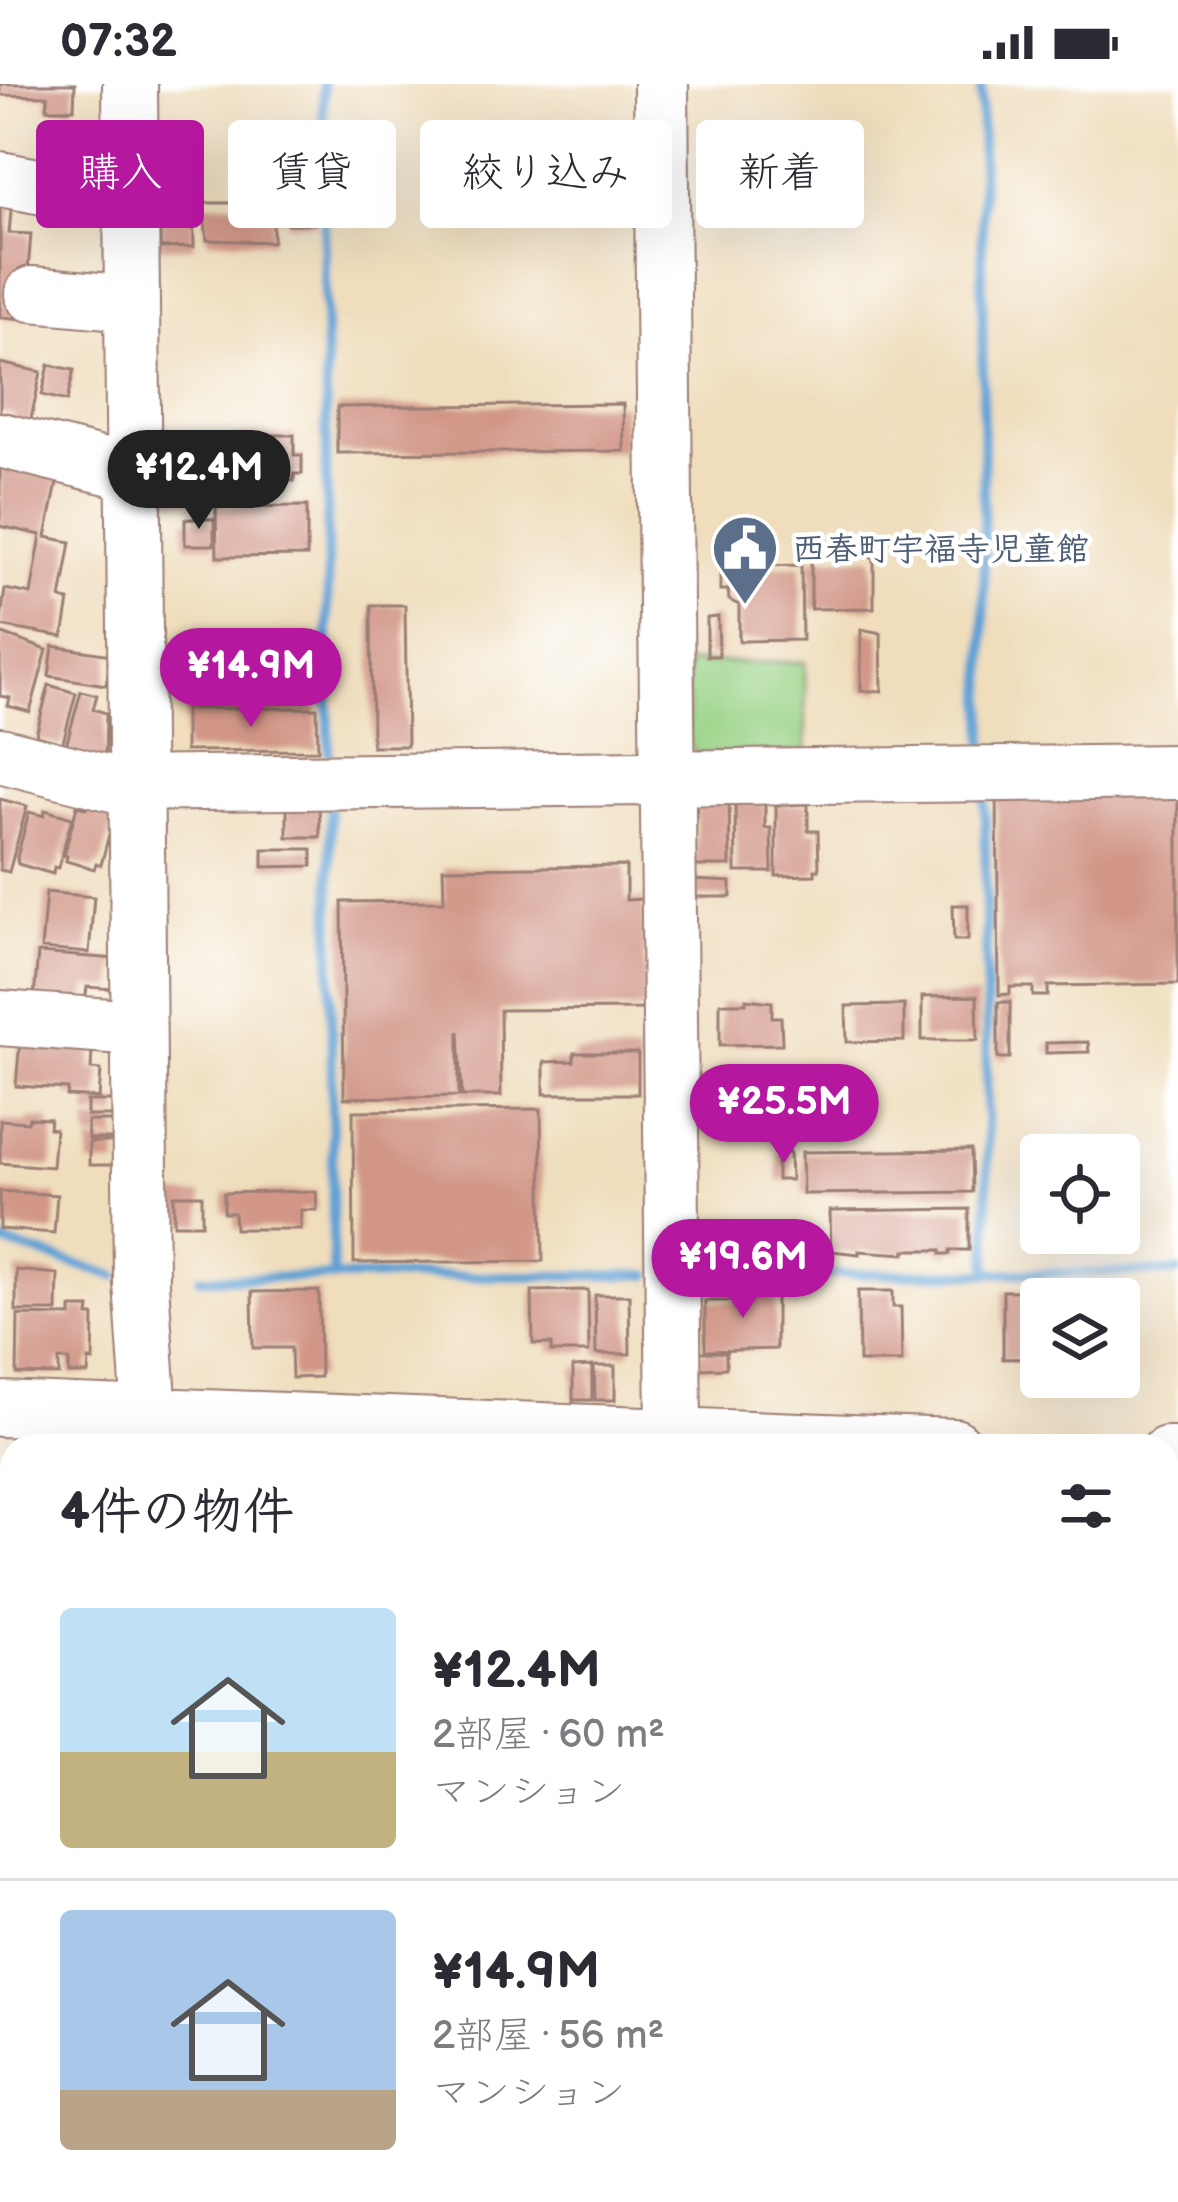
<!DOCTYPE html>
<html lang="ja">
<head>
<meta charset="utf-8">
<style>
  :root { --surface:#fff; --page:#f7f7f7; --text:#2b2b33; --muted:#7c7c81; --line:#e1e1e2; --accent:#b5179e }
  body { margin:0; font-family:"Balsamiq Sans","Klee One",sans-serif; background:var(--page); color:var(--text); height:100vh; display:flex; flex-direction:column; font-size:45px; white-space:nowrap }
  * { box-sizing:border-box; margin:0 }
  p { font-size:39px; color:var(--muted) }
  .icon { flex:none; width:66px; height:66px; fill:none; stroke:currentColor; stroke-width:2; stroke-linecap:round; stroke-linejoin:round }
  .map { position:relative; flex:1; overflow:hidden }
  .side { position:absolute; left:0px; top:1350px; width:1179px; height:768px; display:flex; flex-direction:column; background:var(--surface); border-radius:36px 36px 0 0; box-shadow:0 12px 48px #0002 }
  .side>* { flex:none }
  .guide { position:absolute; left:36px; top:36px; width:1107px; height:108px; display:flex; gap:24px }
  .buttons { position:absolute; left:1020px; top:1050px; display:grid; gap:24px }
  .buttons a { display:grid; place-items:center; width:120px; height:120px; border-radius:12px; background:var(--surface); box-shadow:0 12px 48px #0002; font-size:60px }
  .price { position:absolute; translate:-50% -102px; padding:0 27px; border-radius:42px; background:var(--accent); color:#fff; font-size:39px; line-height:78px; filter:drop-shadow(0 3px 6px #0008) }
  .price::after { content:''; position:absolute; left:50%; top:72px; width:36px; height:27px; margin-left:-18px; background:inherit; clip-path:polygon(0 0,100% 0,50% 100%) }
  .price.selected { background:#222; color:#fff }
  ul { padding:0; list-style:none }
  li { display:flex; align-items:center; gap:36px; height:300px; padding:0 60px }
  li+li { border-top:3px solid var(--line) }
  li span { display:grid; place-items:center; flex:none; width:336px; height:240px; border-radius:12px; color:#555 }
  li>.icon { margin-inline-start:auto }
  span .icon { width:144px; height:144px; fill:#fffc; stroke-width:1 }
  li b { font-size:51px }
  h2 { display:flex; justify-content:space-between; align-items:center; height:144px; padding:0 60px; font-size:51px }
  .chip { padding:0 42px; border-radius:12px; background:var(--surface); box-shadow:0 12px 48px #0002; font-size:42px; line-height:108px }
  .chip.selected { background:var(--accent); color:#fff }
  .status { display:flex; justify-content:space-between; align-items:center; height:84px; padding:0 60px; background:var(--surface); direction:ltr }
  .status svg { height:33px; fill:currentColor }
  .map>svg:first-child { display:block }
</style>
</head>
<body>
<div class="status"><b>07:32</b><svg viewBox="0 0 49 12"><path d="M0 12V9h3v3zM5 12V6h3v6zM10 12V3h3v9zM15 12V0h3v12zM26 1h20v11H26zM47 4h2v5h-2z"/></svg></div>
<div class="map">
<svg width="1178" height="2118" viewBox="0 0 1178 2118">
  <rect width="100%" height="100%" fill="#fff"/>
  <filter id="ink" filterUnits="userSpaceOnUse"><feTurbulence type="fractalNoise" baseFrequency=".00833" numOctaves="2"/><feDisplacementMap in="SourceGraphic" scale="24" xChannelSelector="R" yChannelSelector="G"/><feConvolveMatrix kernelMatrix="1 2 1 2 8 2 1 2 1" color-interpolation-filters="sRGB"/></filter>
  <filter id="wash" filterUnits="userSpaceOnUse"><feTurbulence type="fractalNoise" baseFrequency=".004" numOctaves="4" result="noise"/><feDisplacementMap in="SourceGraphic" scale="48" xChannelSelector="R" yChannelSelector="G"/><feGaussianBlur stdDeviation="2.7" result="paint"/><feColorMatrix in="noise" values="0 0 0 0 0 0 0 0 0 0 0 0 0 0 0 0 0 1.4 0 .05"/><feComposite in="paint" operator="in"/></filter>
  <g filter="url(#wash)">
    <rect width="100%" height="100%" fill="#efddbc"/>
    <polygon fill="#9ad386" stroke="#727958" stroke-width="3" points="805,578 806,668 698,670 689,661 687,579"/>
    <g fill="none" stroke-linecap="round" stroke-linejoin="round">
      <g stroke="#61a1d4" stroke-width="10">
        <polyline points="323,0 329,668"/>
        <polyline points="981,0 985,663"/>
        <polyline points="985,718 988,1190"/>
        <polyline points="330,726 333,1194"/>
        <polyline points="0,1158 116,1192"/>
        <polyline points="694,1191 1178,1188"/>
        <polyline points="200,1194 649,1191"/>
      </g>
    </g>
    <g id="blocks">
      <g fill="#d19687">
        <polygon points="0,0 75,0 74,25 47,25 48,12 0,11"/>
        <polygon points="0,115 12,116 9,149 31,150 24,235 0,233"/>
        <polygon points="160,119 193,119 194,163 160,164"/>
        <polygon points="203,119 315,119 315,140 287,140 287,135 273,135 273,158 207,156"/>
        <polygon points="0,279 41,288 28,349 11,345 14,331 0,328"/>
        <polygon points="49,281 74,286 67,317 42,311"/>
        <polygon points="623,320 624,367 337,369 337,323"/>
        <polygon points="232,351 294,351 294,371 302,371 302,390 294,390 294,397 245,397 245,390 227,390 227,360 232,360"/>
        <polygon points="0,382 58,394 46,453 71,458 61,515 69,517 63,553 0,542 5,505 31,510 41,451 0,442"/>
        <polygon points="165,389 197,389 197,416 165,417"/>
        <polygon points="307,422 307,472 217,473 216,423"/>
        <rect x="185" y="435" width="29" height="26"/>
        <polygon points="751,471 766,471 766,482 801,481 802,556 739,557 739,521 729,516 728,506 720,506 720,487 732,487 732,482 752,482"/>
        <polygon points="874,473 874,524 811,525 811,474"/>
        <polygon points="371,521 405,521 407,662 372,662"/>
        <polygon points="718,533 719,572 707,572 707,534"/>
        <polygon points="861,545 881,549 882,607 861,607"/>
        <polygon points="0,549 47,566 30,628 8,622 10,614 0,612"/>
        <polygon points="53,562 111,571 106,601 49,592"/>
        <polygon points="49,601 76,609 62,662 35,655"/>
        <polygon points="81,607 97,611 93,625 106,629 105,680 64,669"/>
        <polygon points="317,624 318,666 185,667 185,625"/>
        <polygon points="1178,711 1178,900 1048,902 1048,912 1033,912 1033,903 1010,903 1010,910 999,911 997,713"/>
        <polygon points="0,715 27,722 9,788 0,786"/>
        <polygon points="729,716 730,782 694,782 697,717"/>
        <polygon points="735,719 765,719 765,744 771,744 772,788 736,788"/>
        <polygon points="808,720 808,747 818,747 819,786 815,786 815,791 776,792 776,721"/>
        <polygon points="88,721 115,728 101,781 96,780 94,785 66,777 67,772 64,771 77,722 87,724"/>
        <polygon points="287,721 319,721 320,753 287,753"/>
        <polygon points="45,726 72,734 58,784 54,783 53,790 18,780 17,773 29,728 44,732"/>
        <polygon points="263,765 312,765 312,782 263,783"/>
        <polygon points="626,782 626,816 644,815 645,925 500,926 501,1012 462,1012 459,947 459,1012 344,1014 342,818 444,817 443,784"/>
        <polygon points="692,796 731,798 731,813 693,813"/>
        <polygon points="46,808 94,813 89,869 41,865"/>
        <polygon points="953,821 968,821 968,856 954,856"/>
        <polygon points="38,869 116,875 113,905 87,903 85,917 34,913"/>
        <polygon points="977,912 978,956 922,956 922,913"/>
        <polygon points="746,915 772,918 772,933 781,933 782,960 720,961 720,919 746,919"/>
        <rect x="998" y="918" width="12" height="56"/>
        <polygon points="904,921 904,957 847,958 846,922"/>
        <polygon points="20,956 92,966 91,985 101,986 99,1014 67,1012 68,1005 16,1002"/>
        <polygon points="1088,958 1089,968 1046,969 1046,959"/>
        <polygon points="574,969 638,969 638,1010 544,1010 544,978 574,977"/>
        <rect x="87" y="1017" width="31" height="15"/>
        <polygon points="541,1025 543,1177 354,1179 353,1027"/>
        <polygon points="29,1034 50,1035 49,1044 55,1045 52,1083 0,1079 0,1036 28,1038"/>
        <polygon points="87,1037 117,1037 117,1055 88,1055"/>
        <rect x="89" y="1058" width="28" height="23"/>
        <polygon points="971,1066 972,1108 803,1110 802,1068"/>
        <polygon points="777,1068 790,1068 791,1096 777,1096"/>
        <polygon points="0,1107 57,1111 54,1149 0,1145"/>
        <polygon points="316,1107 317,1126 301,1126 301,1145 235,1145 234,1129 224,1129 224,1109"/>
        <rect x="174" y="1111" width="28" height="29"/>
        <polygon points="969,1125 969,1166 950,1166 950,1170 941,1170 941,1166 905,1166 905,1170 859,1167 859,1170 831,1167 830,1127"/>
        <polygon points="16,1186 58,1190 57,1227 16,1227"/>
        <polygon points="776,1202 776,1265 705,1267 705,1217 736,1217 736,1203"/>
        <polygon points="588,1206 589,1268 551,1268 551,1260 533,1260 532,1207"/>
        <polygon points="1119,1206 1119,1215 1041,1215 1041,1274 1003,1275 1003,1207"/>
        <polygon points="319,1207 320,1293 292,1294 291,1264 253,1264 252,1208"/>
        <polygon points="858,1207 893,1207 893,1223 901,1223 902,1278 859,1278"/>
        <polygon points="595,1211 629,1211 630,1270 596,1270"/>
        <polygon points="71,1224 90,1224 89,1232 94,1232 93,1277 89,1276 88,1290 69,1290 69,1276 59,1276 59,1291 17,1290 18,1231 71,1232"/>
        <polygon points="698,1268 726,1268 726,1284 699,1285"/>
        <polygon points="592,1282 592,1316 573,1316 573,1283"/>
        <polygon points="594,1282 615,1282 615,1316 595,1316"/>
        <rect x="1167" y="1436" width="11" height="653"/>
        <rect x="0" y="1449" width="12" height="81"/>
        <rect x="0" y="1533" width="12" height="43"/>
        <polygon points="12,1663 12,1733 0,1733 0,1664"/>
        <polygon points="0,1915 10,1915 12,1919 12,1990 1,1991"/>
      </g>
    </g>
  </g>
  <g filter="url(#ink)">
    <use href="#blocks" fill-opacity="0" stroke="#9c7e74" stroke-width="3"/>
    <g fill="none" stroke-linecap="round" stroke-linejoin="round">
      <g stroke="#9c7e74" stroke-width="58">
        <g id="minor">
          <polyline points="130,0 141,1199 150,1331 159,1362"/>
          <polyline points="661,0 674,1351"/>
          <polyline points="0,95 130,119"/>
          <polyline points="32,210 131,219"/>
          <polyline points="0,356 132,389"/>
          <polyline points="0,671 113,700 1178,688"/>
          <polyline points="0,934 137,944"/>
          <polyline points="0,1325 954,1362"/>
          <polyline points="1167,1370 1178,1370"/>
          <polyline points="0,1603 12,1603"/>
          <polyline points="0,1884 12,1883"/>
          <polyline points="179,2106 180,2118"/>
          <polyline points="990,2118 1016,2108 1178,2107"/>
        </g>
      </g>
      <use href="#minor" stroke="#fff" stroke-width="54"/>
    </g>
  </g>
  <defs>
    <g id="civic-pin" transform="scale(3.45)"><path d="M0 17L-7.5 6A9.5 9.5 0 1 1 7.5 6Z" fill="#5c6f8a" stroke="#fff"/><path d="M-.6-6.5H3V-4.5H.6V-3L4-1V1h2V6H-6V1h2V-1L-.6-3ZM-1.2 2.5V6h2.4V2.5Z" fill="#fff"/></g>
  </defs>
  <g fill-rule="evenodd">
    <use href="#civic-pin" x="745" y="464"/>
  </g>
  <g text-anchor="middle" stroke-width="9" stroke-linejoin="round" paint-order="stroke">
    <g font-size="33" font-weight="bold" fill="#4e5e75" stroke="#fff" text-anchor="start">
      <text x="792" y="476">西春町宇福寺児童館</text>
    </g>
  </g>
</svg>
<div class="buttons">
<a><svg class="icon" aria-label="locate" viewBox="0 0 24 24"><circle cx="12" cy="12" r="6"/><path d="M12 2v4M12 18v4M2 12h4M18 12h4"/></svg></a>
<a><svg class="icon" aria-label="layers" viewBox="0 0 24 24"><path d="M12 4l9 5-9 5-9-5zM3 14l9 5 9-5"/></svg></a>
</div>
<b class="price selected" style="left:199px;top:448px">¥12.4M</b>
<b class="price" style="left:251px;top:646px">¥14.9M</b>
<b class="price" style="left:784px;top:1082px">¥25.5M</b>
<b class="price" style="left:743px;top:1237px">¥19.6M</b>
<div class="guide">
<a class="chip selected">購入</a>
<a class="chip">賃貸</a>
<a class="chip">絞り込み</a>
<a class="chip">新着</a>
</div>
<section class="side">
<h2>4件の物件<svg class="icon" aria-label="filters" viewBox="0 0 24 24"><path d="M4 7h16M4 17h16"/><circle cx="9" cy="7" r="2"/><circle cx="15" cy="17" r="2"/></svg></h2>
<ul>
<li><span style="background:linear-gradient(#bfe0f5 60%,#c2b280 0)"><svg class="icon" aria-label="home" viewBox="0 0 24 24"><path d="M3 11l9-7 9 7M6 9v11h12V9"/></svg></span><div><b>¥12.4M</b><p>2部屋 · 60 m²</p><p>マンション</p></div></li>
<li><span style="background:linear-gradient(#a9c7e8 75%,#b9a48a 0)"><svg class="icon" aria-label="home" viewBox="0 0 24 24"><path d="M3 11l9-7 9 7M6 9v11h12V9"/></svg></span><div><b>¥14.9M</b><p>2部屋 · 56 m²</p><p>マンション</p></div></li>
</ul>
</section>
</div>
</body>
</html>
